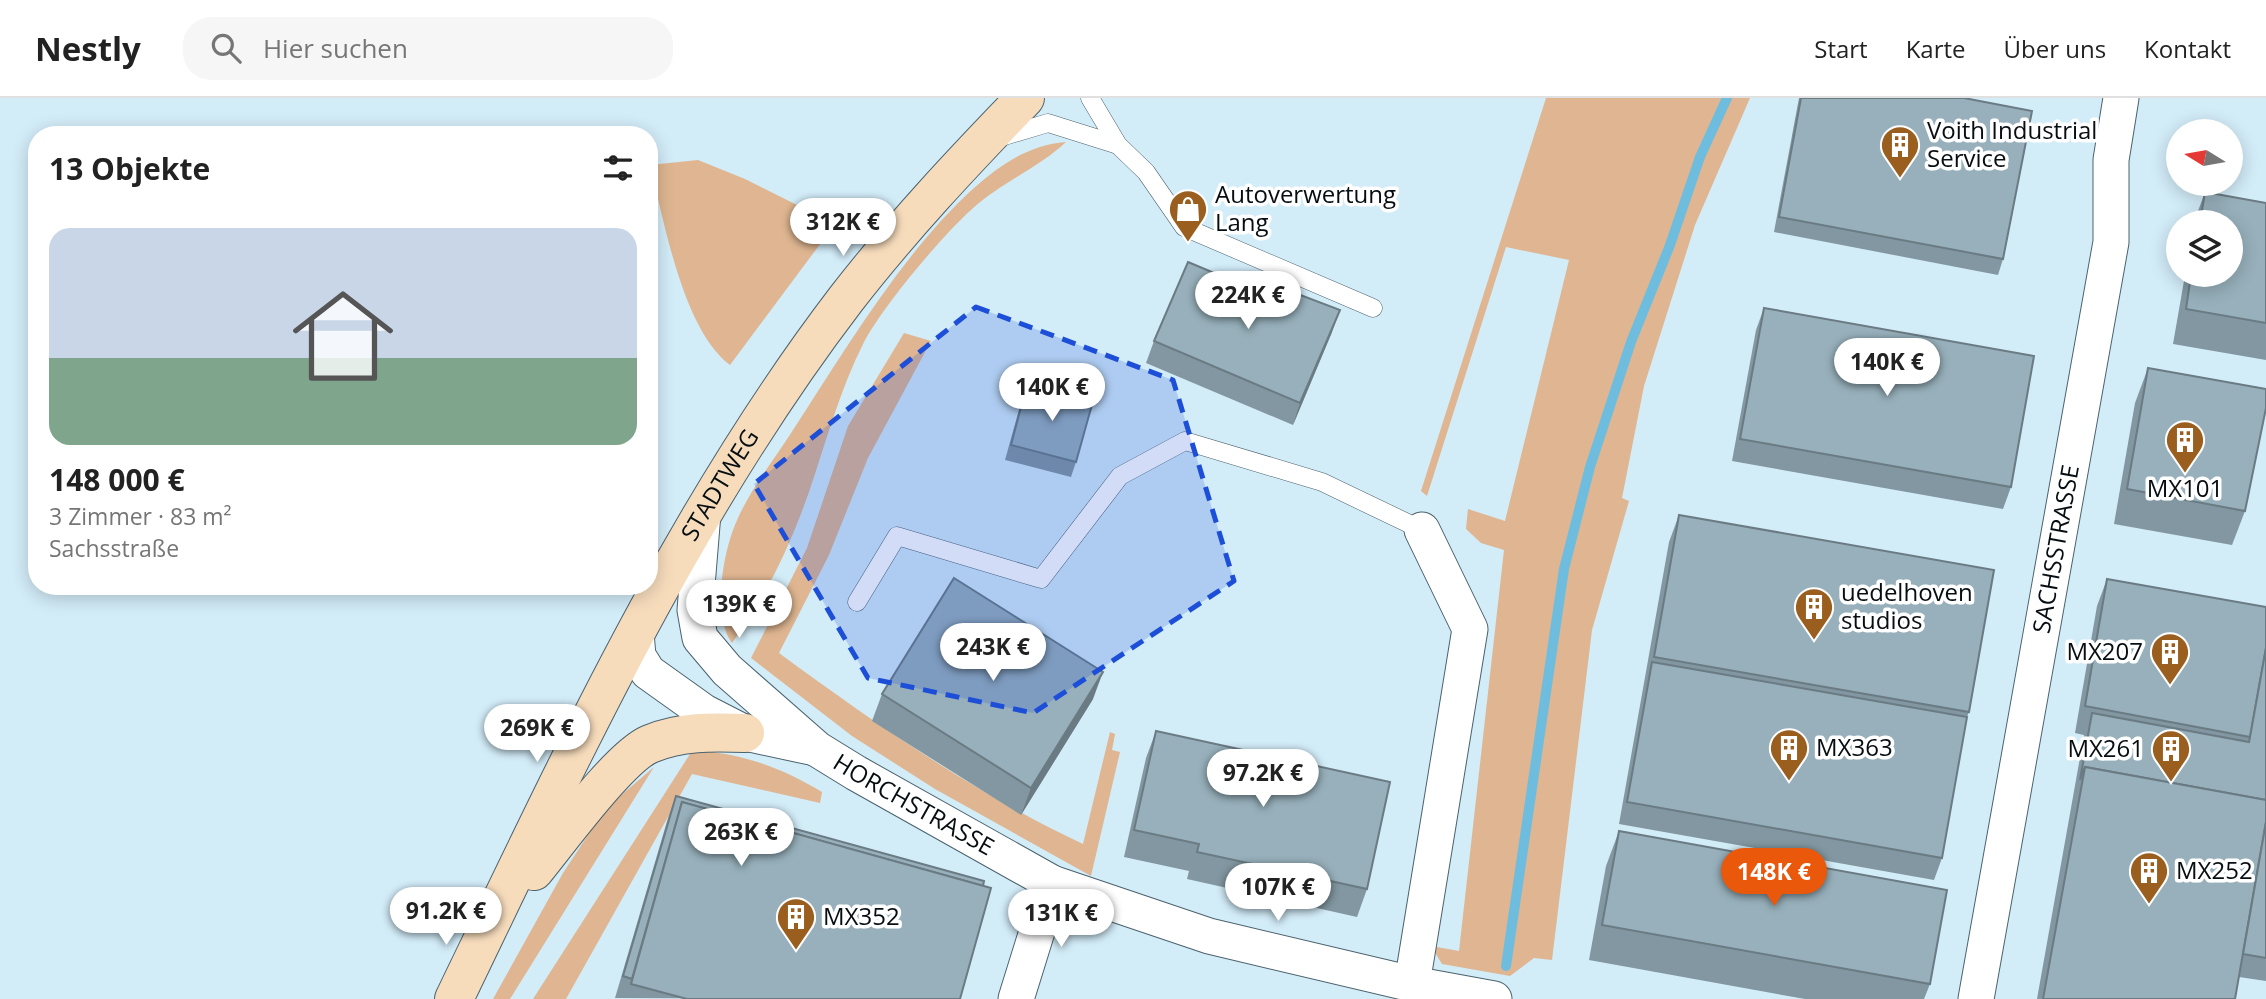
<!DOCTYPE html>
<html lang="de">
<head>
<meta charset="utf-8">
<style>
  :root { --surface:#fff; --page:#f6f6f6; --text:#222; --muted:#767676; --line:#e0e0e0; --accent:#ea580c }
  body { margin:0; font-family:"Open Sans",sans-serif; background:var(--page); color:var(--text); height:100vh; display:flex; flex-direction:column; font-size:26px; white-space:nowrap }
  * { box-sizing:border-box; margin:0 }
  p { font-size:23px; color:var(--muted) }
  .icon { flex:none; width:38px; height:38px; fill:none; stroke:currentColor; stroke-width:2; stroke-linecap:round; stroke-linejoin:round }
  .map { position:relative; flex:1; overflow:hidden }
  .details { position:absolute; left:28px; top:28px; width:630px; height:469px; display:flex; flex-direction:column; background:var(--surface); border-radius:28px; box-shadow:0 4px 18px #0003 }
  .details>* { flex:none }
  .needle { width:46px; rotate:281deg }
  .fabs { position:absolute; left:2166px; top:21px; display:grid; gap:14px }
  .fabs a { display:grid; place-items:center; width:77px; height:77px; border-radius:50%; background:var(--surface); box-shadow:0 4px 18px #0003; font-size:35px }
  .price { position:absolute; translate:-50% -60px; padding:0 16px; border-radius:24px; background:#fff; color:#222; font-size:23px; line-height:46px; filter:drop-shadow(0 2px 4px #0008) }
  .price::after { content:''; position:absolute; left:50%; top:42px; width:21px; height:16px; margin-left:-10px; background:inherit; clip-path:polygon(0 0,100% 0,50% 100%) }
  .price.current { background:var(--accent); color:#fff }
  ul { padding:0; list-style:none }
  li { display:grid; align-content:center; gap:14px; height:371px; padding:0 21px }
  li+li { border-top:2px solid var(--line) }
  li span { display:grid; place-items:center; height:217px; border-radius:21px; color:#555 }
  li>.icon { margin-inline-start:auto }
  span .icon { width:126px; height:126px; fill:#fffc; stroke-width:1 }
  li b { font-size:30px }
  h2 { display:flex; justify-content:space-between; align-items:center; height:84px; padding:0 21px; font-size:30px }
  header { display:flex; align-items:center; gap:42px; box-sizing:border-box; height:98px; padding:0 35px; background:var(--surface); border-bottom:2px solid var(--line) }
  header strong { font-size:33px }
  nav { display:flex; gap:38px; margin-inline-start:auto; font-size:24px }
  .search { width:490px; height:63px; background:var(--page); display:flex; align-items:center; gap:18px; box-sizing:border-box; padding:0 24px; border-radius:28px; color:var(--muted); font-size:26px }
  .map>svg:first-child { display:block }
</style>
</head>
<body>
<header>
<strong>Nestly</strong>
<div class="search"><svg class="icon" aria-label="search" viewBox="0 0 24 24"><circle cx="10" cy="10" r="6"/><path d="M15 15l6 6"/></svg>Hier suchen</div>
<nav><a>Start</a><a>Karte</a><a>Über uns</a><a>Kontakt</a></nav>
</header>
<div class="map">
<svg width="2266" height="901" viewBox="0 0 2266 901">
  <rect width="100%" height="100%" fill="#d2ecf8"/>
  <g fill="#dfb691">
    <polygon points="1546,0 1750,0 1695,127 1644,288 1622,400 1629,403 1592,532 1552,862 1534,860 1510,878 1442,866 1431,848 1459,853 1504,452 1481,445 1466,431 1468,411 1505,423 1569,162 1506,149 1427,398 1421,393"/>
    <path d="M1066 44C1037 71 1000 85 971 112 940 140 884 207 864 244 840 291 826 344 809 394 790 448 766 499 732 545 712 518 723 456 735 427 748 394 774 362 793 332 845 252 903 154 974 90 1001 66 1029 47 1066 44Z"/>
    <path d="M698 62 745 81 835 126 730 267C683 232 664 123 650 67Z"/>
    <path d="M904 235 931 243 868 360 829 457 779 555C876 626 974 695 1083 746L1110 634 1115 636 1112 652 1120 654 1091 778 935 691 852 638 751 560 807 450 848 328Z"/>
    <path d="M705 653C749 658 784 671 822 694L820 705 692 676 566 901H533L690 656Z"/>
    <polygon points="654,669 510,901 493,901 563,775 605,711"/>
  </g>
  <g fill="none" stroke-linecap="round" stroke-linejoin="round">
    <polyline stroke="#6ebdde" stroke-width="10" points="1506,868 1564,471 1590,369 1631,244 1670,147 1700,59 1727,0"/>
    <g stroke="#4b626d" stroke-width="19">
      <g id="lane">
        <polyline points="1090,0 1118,47 1146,74 1184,129 1373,210"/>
        <polyline points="1001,39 1048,25 1118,47"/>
        <polyline points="857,504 897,438 1041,481 1120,378 1185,343 1322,384 1422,432"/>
      </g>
    </g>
    <g stroke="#4b626d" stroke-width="37">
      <g id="street">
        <path id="s1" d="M703 415 695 512 700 540 727 572 817 651 856 675 1052 785 1209 838 1412 886 1494 901"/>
        <polyline points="636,535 638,558 648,574 704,614 745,635 815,650"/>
        <polyline points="1412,886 1470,531 1422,432"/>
        <polyline points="1016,901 1052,785"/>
        <path id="s2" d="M1976 901 2111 144V62L2121 0"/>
      </g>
    </g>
    <g stroke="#4b626d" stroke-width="40">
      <g id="secondary">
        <path d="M534 773C558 744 619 659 650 646 681 633 712 634 745 635"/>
        <path id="s3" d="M454 901C570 661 683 414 846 201 901 130 963 64 1025 0"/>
      </g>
    </g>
    <use href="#lane" stroke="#fff" stroke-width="18"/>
    <use href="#street" stroke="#fff" stroke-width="35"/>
    <use href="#secondary" stroke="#f7dcbc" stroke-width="38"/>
  </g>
  <g fill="#8297a1">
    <polygon points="1799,0 1964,0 2003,161 1998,177 1774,134"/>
    <polygon points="2205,94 2266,105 2266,262 2173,246 2185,177 2231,177 2231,124 2194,124"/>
    <polygon points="1764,210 2011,389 2003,411 1732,363 1756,232"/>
    <polygon points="1332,234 1293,327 1146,265 1154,243"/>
    <polygon points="2148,270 2245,413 2232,447 2114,426 2135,305"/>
    <polygon points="1027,286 1076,364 1071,379 1005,362 1022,301"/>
    <polygon points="1679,417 1969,614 1967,619 1942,760 1934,782 1619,726 1669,444"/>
    <polygon points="2107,481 2266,509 2266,883 2239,879 2235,901 2037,901 2084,637 2075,635 2097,508"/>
    <polygon points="882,596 1093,601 1021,717 872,623"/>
    <polygon points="1156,633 1367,791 1357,819 1187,781 1189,773 1124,759 1146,660"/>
    <polygon points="676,698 960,901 615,900 668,720"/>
    <polygon points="1619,733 1930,886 1924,901 1805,901 1589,862 1606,768"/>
  </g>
  <g fill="#6a7b83">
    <polygon points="1340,212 1332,234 1293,327 1300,305"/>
    <polygon points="1103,574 1093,601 1021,717 1031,690"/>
  </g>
  <g fill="#97b0bb" stroke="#6a7b83" stroke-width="2">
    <polygon points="1801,0 1964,0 2032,13 2003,161 1779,119"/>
    <polygon points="2205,94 2266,105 2266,225 2186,211 2191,177 2231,177 2231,124 2200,124"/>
    <polygon points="1188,164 1276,201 1282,190 1340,212 1300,305 1154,243"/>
    <polygon points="1764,210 2034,258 2011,389 1740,341"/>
    <polygon points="2148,270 2266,291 2266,310 2245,413 2127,391"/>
    <polygon points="1027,286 1093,303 1076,364 1011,347"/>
    <polygon points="1679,417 1994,472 1969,614 1654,559"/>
    <polygon points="954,480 1103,574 1031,690 882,596"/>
    <polygon points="2107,481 2266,509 2266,550 2250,639 2085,608"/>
    <polygon points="2266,550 2266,702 2085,669 2080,682 2092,615 2249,644 2250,639"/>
    <polygon points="1652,564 1967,619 1942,760 1627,704"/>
    <polygon points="1156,633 1390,684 1367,791 1197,754 1199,746 1134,732"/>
    <polygon points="2085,669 2266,702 2266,724 2235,901 2043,901"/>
    <polygon points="676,698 984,783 983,788 682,704 632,881 623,878"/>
    <polygon points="682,704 991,790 960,901 687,901 631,886"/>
    <polygon points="2266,724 2266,860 2243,856"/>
    <polygon points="1619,733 1947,792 1930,886 1602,827"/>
  </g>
  <path fill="#1d4ed8" fill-opacity="0.2" stroke="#1d4ed8" stroke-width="5" stroke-dasharray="14 9" stroke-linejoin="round" d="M976 209 1173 282 1234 483 1033 615 868 580 754 386Z"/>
  <defs>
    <g id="building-pin" transform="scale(2.0125)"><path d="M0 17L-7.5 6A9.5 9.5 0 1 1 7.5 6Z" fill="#9a5e1f" stroke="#fff"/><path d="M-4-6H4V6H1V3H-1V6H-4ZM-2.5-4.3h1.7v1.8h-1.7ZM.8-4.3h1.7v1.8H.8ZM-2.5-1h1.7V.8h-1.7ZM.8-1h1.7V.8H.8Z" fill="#fff"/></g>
    <g id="shop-pin" transform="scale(2.0125)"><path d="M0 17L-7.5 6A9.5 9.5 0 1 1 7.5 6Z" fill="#9a5e1f" stroke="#fff"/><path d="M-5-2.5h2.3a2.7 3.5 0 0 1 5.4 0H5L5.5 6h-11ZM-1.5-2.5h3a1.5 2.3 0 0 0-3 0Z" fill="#fff"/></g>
  </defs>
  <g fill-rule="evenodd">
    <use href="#building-pin" x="1900" y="47"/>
    <use href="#shop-pin" x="1188" y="111"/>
    <use href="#building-pin" x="2185" y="342"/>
    <use href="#building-pin" x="1814" y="509"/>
    <use href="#building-pin" x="2170" y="554"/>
    <use href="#building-pin" x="1789" y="650"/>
    <use href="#building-pin" x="2171" y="651"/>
    <use href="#building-pin" x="2149" y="773"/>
    <use href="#building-pin" x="796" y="819"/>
  </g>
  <g text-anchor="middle" stroke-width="7" stroke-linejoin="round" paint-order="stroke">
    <g font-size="24" fill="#060e12" stroke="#fff" text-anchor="start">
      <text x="1927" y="41">Voith Industrial<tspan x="1927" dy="28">Service</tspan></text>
      <text x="1215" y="105">Autoverwertung<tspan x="1215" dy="28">Lang</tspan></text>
      <text x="2185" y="399" text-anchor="middle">MX101</text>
      <text x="1841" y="503">uedelhoven<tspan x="1841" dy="28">studios</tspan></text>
      <text x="2143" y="562" text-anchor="end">MX207</text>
      <text x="1816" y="658">MX363</text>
      <text x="2144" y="659" text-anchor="end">MX261</text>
      <text x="2176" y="781">MX252</text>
      <text x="823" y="827">MX352</text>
    </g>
    <g font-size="24" fill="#060e12" stroke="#fff">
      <text dy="8" stroke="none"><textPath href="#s3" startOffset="579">STADTWEG</textPath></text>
      <text dy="8" stroke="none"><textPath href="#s2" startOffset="457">SACHSSTRASSE</textPath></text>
      <text dy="8" stroke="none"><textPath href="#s1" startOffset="399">HORCHSTRASSE</textPath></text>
    </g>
  </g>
</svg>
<div class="fabs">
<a><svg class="needle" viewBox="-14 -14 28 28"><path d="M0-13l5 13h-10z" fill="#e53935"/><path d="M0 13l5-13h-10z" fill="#767676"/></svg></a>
<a><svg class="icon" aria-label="layers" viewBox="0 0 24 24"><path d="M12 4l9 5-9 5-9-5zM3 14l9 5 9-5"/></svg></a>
</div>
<b class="price" style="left:843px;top:160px">312K €</b>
<b class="price" style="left:1248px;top:233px">224K €</b>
<b class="price" style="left:1887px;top:300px">140K €</b>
<b class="price" style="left:1052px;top:325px">140K €</b>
<b class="price" style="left:739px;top:542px">139K €</b>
<b class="price" style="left:993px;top:585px">243K €</b>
<b class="price" style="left:537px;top:666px">269K €</b>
<b class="price" style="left:1263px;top:711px">97.2K €</b>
<b class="price" style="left:741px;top:770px">263K €</b>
<b class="price current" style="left:1774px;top:810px">148K €</b>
<b class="price" style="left:1278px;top:825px">107K €</b>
<b class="price" style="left:446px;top:849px">91.2K €</b>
<b class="price" style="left:1061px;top:851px">131K €</b>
<section class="details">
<h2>13 Objekte<svg class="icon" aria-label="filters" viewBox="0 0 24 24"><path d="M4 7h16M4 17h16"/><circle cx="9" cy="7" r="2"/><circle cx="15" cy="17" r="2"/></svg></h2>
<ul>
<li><span style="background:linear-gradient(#c9d6e8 60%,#7fa58c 0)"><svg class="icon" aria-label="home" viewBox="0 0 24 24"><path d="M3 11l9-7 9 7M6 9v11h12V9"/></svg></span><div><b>148 000 €</b><p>3 Zimmer · 83 m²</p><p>Sachsstraße</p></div></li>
</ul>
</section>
</div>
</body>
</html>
